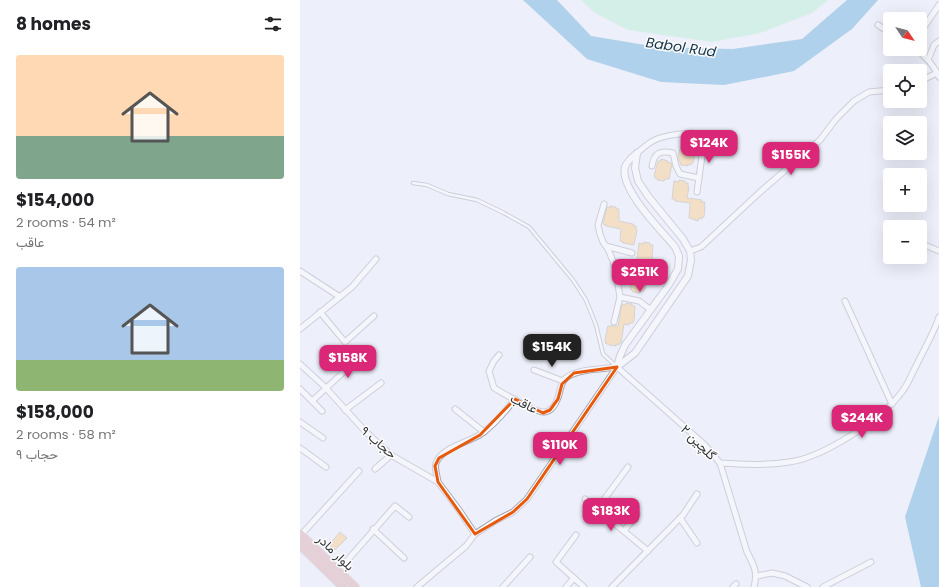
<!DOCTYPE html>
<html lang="en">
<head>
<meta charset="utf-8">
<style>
  :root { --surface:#fff; --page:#f2f2f2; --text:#202124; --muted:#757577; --accent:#db2777 }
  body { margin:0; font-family:Poppins,Vazirmatn,sans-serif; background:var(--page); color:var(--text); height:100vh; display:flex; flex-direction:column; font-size:15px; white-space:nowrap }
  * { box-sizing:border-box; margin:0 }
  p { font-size:13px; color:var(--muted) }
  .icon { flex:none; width:22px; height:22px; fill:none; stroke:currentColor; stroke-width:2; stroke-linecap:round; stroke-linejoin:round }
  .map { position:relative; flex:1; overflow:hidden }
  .drawer { display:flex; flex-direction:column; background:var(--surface); width:300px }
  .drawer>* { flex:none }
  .needle { width:26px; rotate:125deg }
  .tools { position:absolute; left:583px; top:12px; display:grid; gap:8px }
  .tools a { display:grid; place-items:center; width:44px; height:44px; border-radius:4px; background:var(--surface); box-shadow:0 4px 16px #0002; font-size:20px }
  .price { position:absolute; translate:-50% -34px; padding:0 9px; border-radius:8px; background:var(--accent); color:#fff; font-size:13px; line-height:26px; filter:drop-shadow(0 1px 2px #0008) }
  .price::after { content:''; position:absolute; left:50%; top:24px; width:12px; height:9px; margin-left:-6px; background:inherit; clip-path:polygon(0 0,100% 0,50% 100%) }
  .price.selected { background:#222; color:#fff }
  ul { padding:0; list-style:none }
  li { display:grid; align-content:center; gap:8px; height:212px; padding:0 16px }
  li span { display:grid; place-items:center; height:124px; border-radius:4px; color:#555 }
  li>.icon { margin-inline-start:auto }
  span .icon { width:72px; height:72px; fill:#fffc; stroke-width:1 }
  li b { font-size:17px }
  h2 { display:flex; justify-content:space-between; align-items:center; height:48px; padding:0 16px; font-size:17px }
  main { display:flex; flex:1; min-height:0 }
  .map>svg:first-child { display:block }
</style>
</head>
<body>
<main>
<section class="drawer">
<h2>8 homes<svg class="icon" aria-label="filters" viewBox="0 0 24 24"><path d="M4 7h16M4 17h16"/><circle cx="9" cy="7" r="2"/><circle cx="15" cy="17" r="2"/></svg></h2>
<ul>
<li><span style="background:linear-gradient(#ffd9b3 65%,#7fa58c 0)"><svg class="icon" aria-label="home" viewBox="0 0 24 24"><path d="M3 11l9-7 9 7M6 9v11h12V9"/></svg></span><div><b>$154,000</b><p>2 rooms · 54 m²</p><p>عاقب</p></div></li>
<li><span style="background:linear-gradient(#a9c7e8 75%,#8fb573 0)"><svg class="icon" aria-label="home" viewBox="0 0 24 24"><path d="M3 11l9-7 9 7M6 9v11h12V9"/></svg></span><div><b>$158,000</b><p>2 rooms · 58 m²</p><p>حجاب ۹</p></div></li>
</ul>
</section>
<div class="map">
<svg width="639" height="587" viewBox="0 0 639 587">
  <rect width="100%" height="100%" fill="#edeffa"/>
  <polygon fill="#b7efd0" points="281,0 528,0 512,13 460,33 412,42 328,30 295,13"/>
  <g fill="#64addb">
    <polygon points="223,0 257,0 291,36 357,47 433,49 502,39 547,0 578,0 552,29 494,71 424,85 361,82 287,59"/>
    <polygon points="639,416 639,587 621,587 605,517"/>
  </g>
  <g fill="#f9cd88" stroke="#b8b1a8">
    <polygon points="384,145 391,146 391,148 394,148 393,152 395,152 393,163 392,163 391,165 388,164 388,166 381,165 378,157 381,146 384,147"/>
    <polygon points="361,159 368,161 367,162 371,163 372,164 369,179 365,179 364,181 357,180 358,179 355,178 354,176 358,161 361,161"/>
    <polygon points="379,180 385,181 385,183 388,183 388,187 389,187 387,198 402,200 401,202 405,202 404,206 405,206 404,217 402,217 402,219 399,218 398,221 389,218 390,203 375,201 375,199 372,199 374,181 379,182"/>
    <polygon points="310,206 316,207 316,209 319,209 319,221 333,224 333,225 336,226 336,229 337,230 334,245 323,243 323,242 320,241 321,229 306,226 306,225 304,225 303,223 307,207 310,208"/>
    <polygon points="344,242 350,243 350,245 353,245 352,259 364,260 364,262 367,263 366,266 368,266 366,277 365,277 364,279 361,279 361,281 347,279 345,289 344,289 344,291 341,291 340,293 333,292 330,288 333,273 343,275 347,273 351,273 352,264 340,262 337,259 339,243 344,244"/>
    <polygon points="326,303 332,304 332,306 335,306 334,321 333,321 333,323 330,323 329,325 324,324 321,343 319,343 319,345 316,344 316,346 309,345 309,344 306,344 305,341 307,329 308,326 318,326 322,304 326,305"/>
    <polygon points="40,532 47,538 35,550 29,545"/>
  </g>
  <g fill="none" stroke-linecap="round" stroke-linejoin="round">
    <g stroke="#a6a7b2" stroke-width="4.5">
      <polyline id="service" points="113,183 127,185 148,194 177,200 204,213 229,227 273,280 286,300 296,325 303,354 317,367"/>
    </g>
    <g stroke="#a6a7b2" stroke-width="7">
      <g id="minor">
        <polyline points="578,25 590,33"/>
        <polyline points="620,33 639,5"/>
        <path d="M615 49C626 56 634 66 639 77"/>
        <polyline points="628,60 634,45 639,41"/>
        <polyline points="620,81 637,73"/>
        <path d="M337 153C343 148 349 142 357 139 373 133 394 132 411 135"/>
        <path d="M352 166C354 153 360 150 373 153L376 166 380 174 399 178"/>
        <polyline points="397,192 405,134"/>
        <polyline points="304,204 298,225 300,234 303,242 308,249 315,266 320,297 314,322"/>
        <polyline points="620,243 639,251"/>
        <polyline points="306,246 332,253"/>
        <polyline points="390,251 401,247 459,193 520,140 536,119 554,101 569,92 590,90"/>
        <polyline points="314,264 344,271"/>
        <polyline points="0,271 40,297"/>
        <polyline points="320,297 339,301 351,310"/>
        <polyline points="545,301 592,404"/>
        <polyline points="20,312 45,342 74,316"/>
        <polyline points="0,329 52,287 76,259"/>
        <path d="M199 355 194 361 189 371 194 388C203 393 235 413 244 412 250 412 255 406 257 400 261 393 259 384 266 378 276 369 303 369 317 367"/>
        <polyline points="0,364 25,387 65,431 91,455 138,482 159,510 175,534"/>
        <path d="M317 367 405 445 420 463 447 552C454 565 458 572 454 587"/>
        <polyline points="234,370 263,381"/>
        <polyline points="0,389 22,411"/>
        <polyline points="12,401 59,358"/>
        <polyline points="155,409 184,432"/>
        <polyline points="45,410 81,383"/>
        <polyline points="0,422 23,438"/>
        <polyline points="0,448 26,467"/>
        <path d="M420 463C443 464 466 466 489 462 522 458 581 420 601 393 608 385 612 373 617 364 624 349 634 333 639 317"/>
        <polyline points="75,469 91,455"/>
        <path d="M138 482C137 474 133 466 138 459 147 446 169 442 181 434 194 425 205 412 215 399"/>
        <polyline points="285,499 348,551"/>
        <polyline points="297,509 328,467"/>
        <polyline points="380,518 397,543"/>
        <polyline points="73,529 104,558"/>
        <polyline points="324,531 337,514"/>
        <polyline points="1,535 59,471"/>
        <polyline points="276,535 256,562 284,587"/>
        <polyline points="38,571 95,506 109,517"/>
        <polyline points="457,576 472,573 485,576 507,587"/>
        <polyline points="117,587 166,546 175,534 195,521 213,512 227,499 317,367"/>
        <polyline points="203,587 230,557"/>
        <polyline points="266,587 274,578"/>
        <polyline points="312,587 383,515 397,494"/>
        <polyline points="433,587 436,584"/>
        <polyline points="523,587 571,562"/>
      </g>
    </g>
    <g stroke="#a6a7b2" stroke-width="8">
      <g id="tertiary">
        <polyline points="317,367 335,353 388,276 391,260 390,251 383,239 348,196 338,181 335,168 337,153"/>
        <path d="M317 367 320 356 325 345 368 286 378 269 379 256 375 247C362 231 319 189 325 167 327 161 332 157 337 153"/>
      </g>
    </g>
    <g stroke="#cfcfd0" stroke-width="10">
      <g id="primary">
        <polyline points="0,534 55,587"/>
        <polyline points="0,545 43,587"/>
      </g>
    </g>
    <use href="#service" stroke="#fff" stroke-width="2.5"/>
    <use href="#minor" stroke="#fff" stroke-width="5"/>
    <use href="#tertiary" stroke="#fff" stroke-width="6"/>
    <use href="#primary" stroke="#d9abaa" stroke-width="8"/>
  </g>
  <path d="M0 0H639V587H0ZM317 367 227 499 213 512 175 534 138 482 135 466 139 458 180 435 215 399 243 413 250 410 258 399 262 384 274 373Z" fill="#edeffa" fill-opacity=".55" fill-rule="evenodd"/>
  <path fill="none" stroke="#e8590c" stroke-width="3" stroke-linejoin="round" d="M317 367 227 499 213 512 175 534 138 482 135 466 139 458 180 435 215 399 243 413 250 410 258 399 262 384 274 373Z"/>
  <g text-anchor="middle" stroke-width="3" stroke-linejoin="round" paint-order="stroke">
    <g font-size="13" fill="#35363a" stroke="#fdfdfd">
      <text transform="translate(224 403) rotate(26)" y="5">عاقب</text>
      <text transform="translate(79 442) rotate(41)" y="5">حجاب ۹</text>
      <text transform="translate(399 442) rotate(45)" y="5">گلچین ۲</text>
      <text transform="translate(36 552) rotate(44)" y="5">بلوار مادر</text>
    </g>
    <g font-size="14" font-style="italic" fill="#143448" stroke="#fdfdfd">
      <text transform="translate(381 47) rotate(8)" y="5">Babol Rud</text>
    </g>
  </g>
</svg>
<div class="tools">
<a><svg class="needle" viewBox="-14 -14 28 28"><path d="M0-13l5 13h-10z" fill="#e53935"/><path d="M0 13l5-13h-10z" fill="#757577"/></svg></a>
<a><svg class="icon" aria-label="locate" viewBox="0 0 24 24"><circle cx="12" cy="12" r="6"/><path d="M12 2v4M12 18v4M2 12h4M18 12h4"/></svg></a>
<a><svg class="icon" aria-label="layers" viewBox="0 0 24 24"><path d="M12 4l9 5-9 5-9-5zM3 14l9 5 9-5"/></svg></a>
<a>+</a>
<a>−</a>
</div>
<b class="price" style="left:409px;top:164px">$124K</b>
<b class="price" style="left:491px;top:176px">$155K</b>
<b class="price" style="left:340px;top:293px">$251K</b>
<b class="price selected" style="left:252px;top:368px">$154K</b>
<b class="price" style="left:48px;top:379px">$158K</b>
<b class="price" style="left:562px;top:439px">$244K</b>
<b class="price" style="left:260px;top:466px">$110K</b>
<b class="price" style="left:311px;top:532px">$183K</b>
</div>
</main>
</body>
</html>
